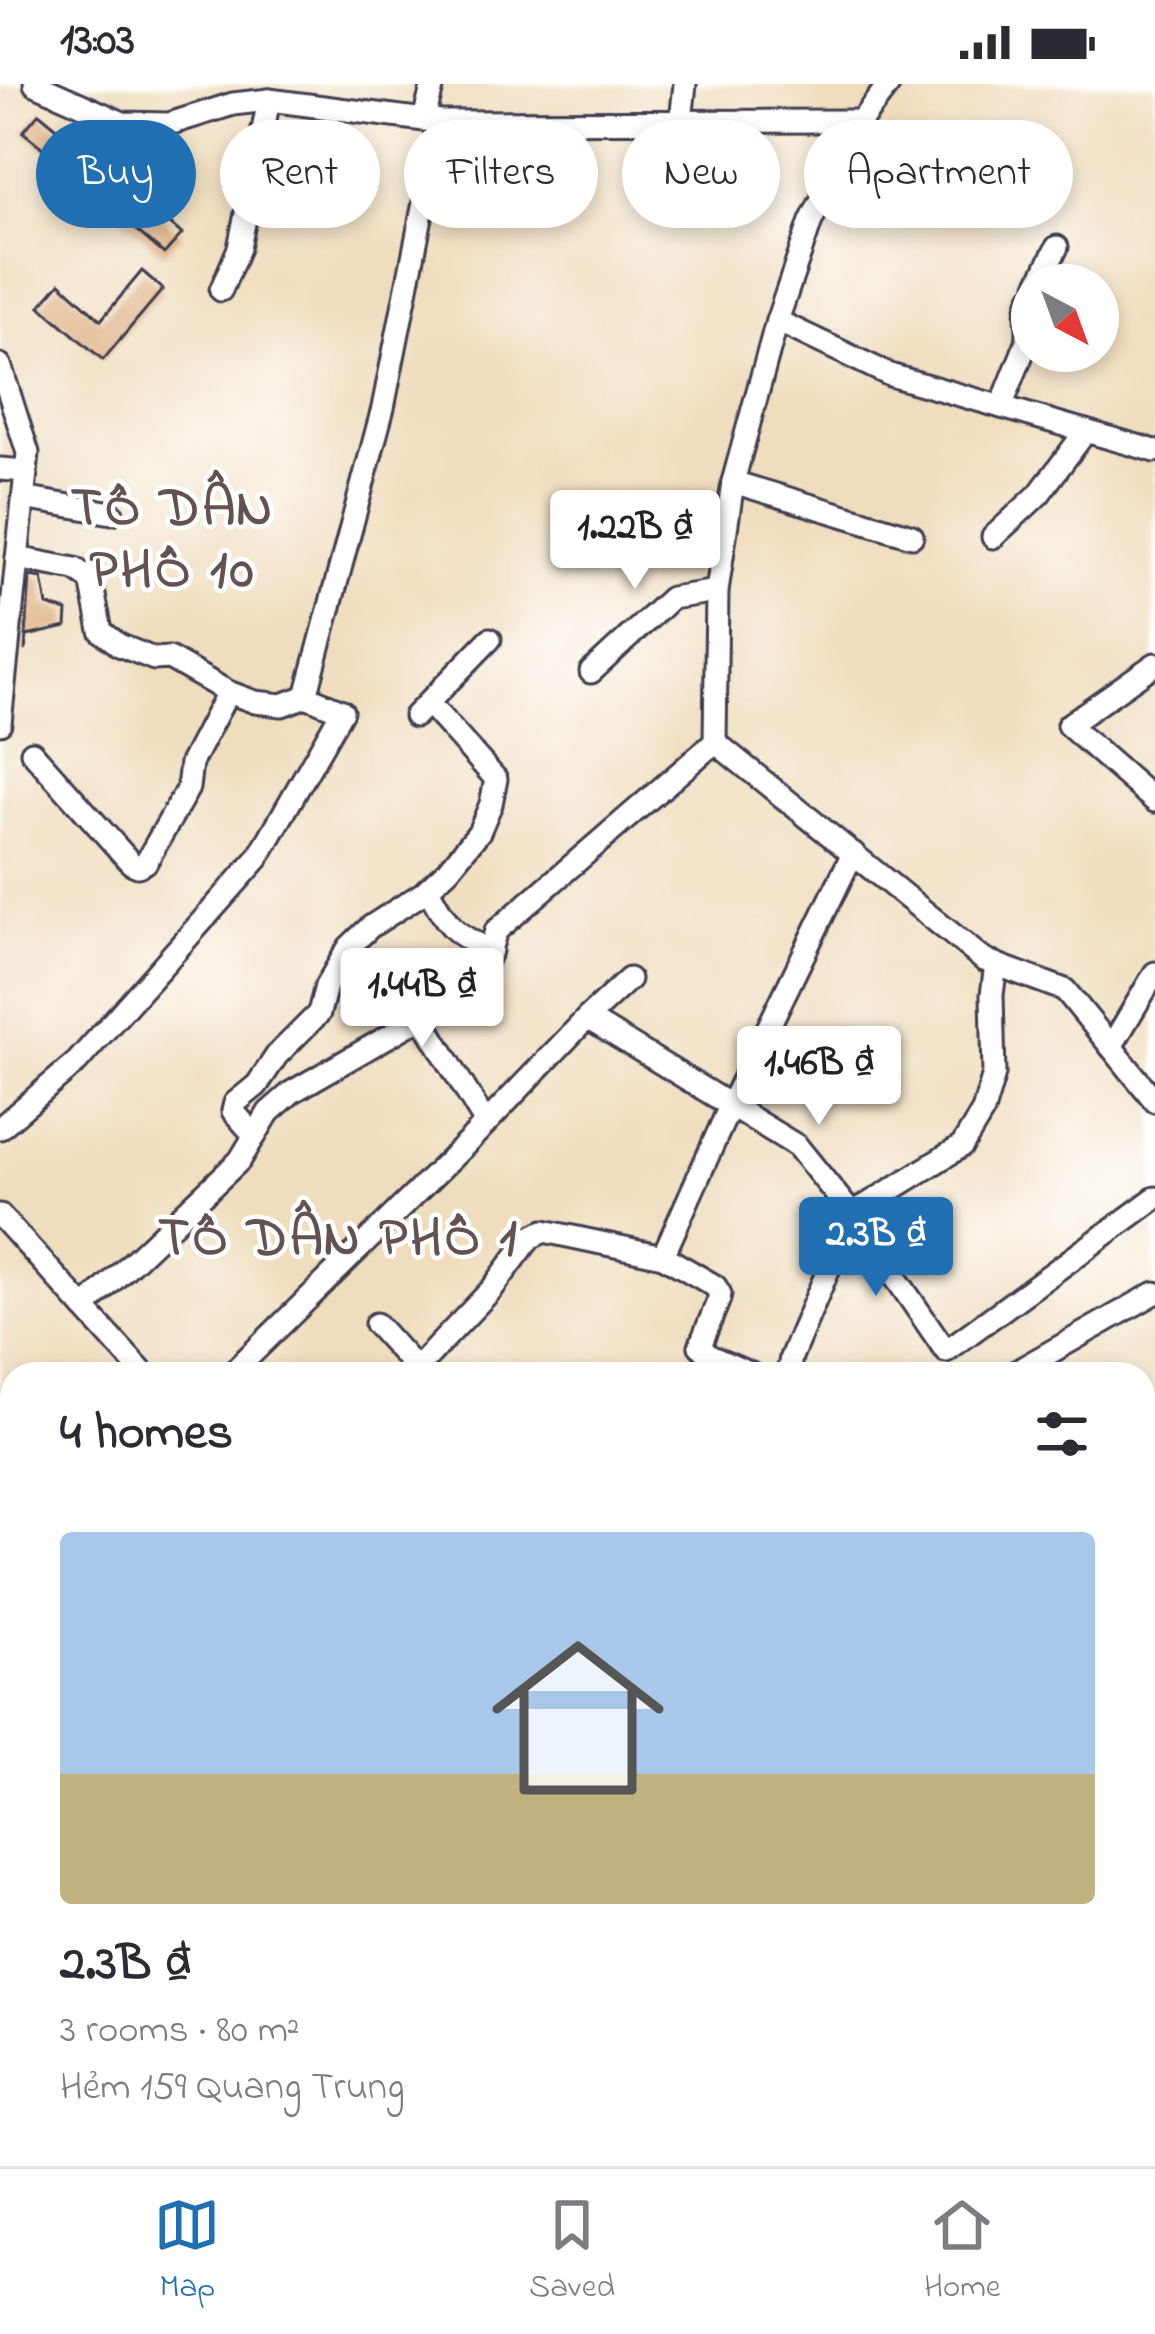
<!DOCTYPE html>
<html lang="en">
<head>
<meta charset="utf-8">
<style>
  :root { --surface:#fff; --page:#f2f2f3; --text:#2b2b33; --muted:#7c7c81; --line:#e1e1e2; --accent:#1f6fb2 }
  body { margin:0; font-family:"Indie Flower",sans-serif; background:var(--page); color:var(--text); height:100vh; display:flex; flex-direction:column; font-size:45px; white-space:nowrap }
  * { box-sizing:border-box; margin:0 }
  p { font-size:39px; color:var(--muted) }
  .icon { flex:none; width:66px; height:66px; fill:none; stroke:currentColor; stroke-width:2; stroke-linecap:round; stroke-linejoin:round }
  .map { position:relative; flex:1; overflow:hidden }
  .sheet { position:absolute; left:0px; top:1278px; width:1155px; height:804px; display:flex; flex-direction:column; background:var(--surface); border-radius:36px 36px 0 0; box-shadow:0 6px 18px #0003 }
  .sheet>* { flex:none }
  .banner { position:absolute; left:36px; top:36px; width:1083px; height:108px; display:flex; gap:24px }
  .needle { width:78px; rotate:139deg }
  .fabs { position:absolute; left:1011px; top:180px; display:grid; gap:24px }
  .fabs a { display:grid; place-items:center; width:108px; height:108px; border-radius:50%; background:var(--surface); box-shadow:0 6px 18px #0003; font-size:60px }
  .price { position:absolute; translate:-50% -102px; padding:0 27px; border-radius:12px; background:#fff; color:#222; font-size:39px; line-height:78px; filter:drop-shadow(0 3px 6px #0008) }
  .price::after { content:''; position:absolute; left:50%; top:72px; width:36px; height:27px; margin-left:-18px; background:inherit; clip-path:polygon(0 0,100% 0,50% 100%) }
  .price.on { background:var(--accent); color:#fff }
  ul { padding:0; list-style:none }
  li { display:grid; align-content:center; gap:24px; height:636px; padding:0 60px }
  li+li { border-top:3px solid var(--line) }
  li span { display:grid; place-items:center; height:372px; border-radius:12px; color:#555 }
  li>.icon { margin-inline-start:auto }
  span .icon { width:216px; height:216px; fill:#fffc; stroke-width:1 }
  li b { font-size:51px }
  h2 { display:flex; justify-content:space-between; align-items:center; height:144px; padding:0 60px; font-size:51px }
  .tag { padding:0 42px; border-radius:54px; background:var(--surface); box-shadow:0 6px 18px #0003; font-size:42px; line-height:108px }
  .tag.on { background:var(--accent); color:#fff }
  .status { display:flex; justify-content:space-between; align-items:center; height:84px; padding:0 60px; background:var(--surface); direction:ltr }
  .status svg { height:33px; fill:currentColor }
  .dock { display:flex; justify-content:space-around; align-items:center; height:168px; border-top:3px solid var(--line); background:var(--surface); font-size:33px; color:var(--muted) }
  .dock a { display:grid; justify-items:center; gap:6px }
  .dock .on { color:var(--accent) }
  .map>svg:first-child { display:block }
</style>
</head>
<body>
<div class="status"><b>13:03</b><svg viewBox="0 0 49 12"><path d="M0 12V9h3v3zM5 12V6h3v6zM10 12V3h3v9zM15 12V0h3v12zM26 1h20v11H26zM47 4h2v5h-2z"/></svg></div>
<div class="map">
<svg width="1155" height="2082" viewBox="0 0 1155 2082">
  <rect width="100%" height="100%" fill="#fff"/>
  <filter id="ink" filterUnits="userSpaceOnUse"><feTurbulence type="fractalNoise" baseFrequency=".00833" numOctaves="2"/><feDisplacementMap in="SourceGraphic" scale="24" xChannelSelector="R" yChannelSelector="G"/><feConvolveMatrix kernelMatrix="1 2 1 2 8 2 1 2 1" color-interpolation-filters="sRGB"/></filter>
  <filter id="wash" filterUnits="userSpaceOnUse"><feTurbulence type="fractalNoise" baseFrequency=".004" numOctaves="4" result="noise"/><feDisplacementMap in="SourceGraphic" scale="48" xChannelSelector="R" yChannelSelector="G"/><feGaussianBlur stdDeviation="2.7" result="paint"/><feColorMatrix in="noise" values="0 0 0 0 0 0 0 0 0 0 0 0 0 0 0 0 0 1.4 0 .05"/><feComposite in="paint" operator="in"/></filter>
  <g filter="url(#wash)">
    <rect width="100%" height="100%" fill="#f0ddbe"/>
    <g id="blocks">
      <g fill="#deac7c">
        <polygon points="39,29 92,73 77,92 23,48"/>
        <polygon points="112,91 182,150 164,170 95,111"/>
        <polygon points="142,187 163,205 103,276 40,222 60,199 101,236"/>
        <polygon points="30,492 42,494 47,521 67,527 66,543 27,552 25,567"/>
      </g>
    </g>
  </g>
  <g filter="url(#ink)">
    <use href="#blocks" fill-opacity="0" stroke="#413e4f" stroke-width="3"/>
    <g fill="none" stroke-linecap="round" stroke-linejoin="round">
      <g stroke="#413e4f" stroke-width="27">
        <g id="minor">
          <polyline points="35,0 123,39 169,40 233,20 269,16 440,38 861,37"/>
          <polyline points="424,35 433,0"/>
          <polyline points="681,37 685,0"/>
          <polyline points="1038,201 1057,163"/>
          <polyline points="221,206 239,164 269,16"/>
          <polyline points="777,237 890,291 1155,367"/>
          <polyline points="0,281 28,369 0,639"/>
          <path d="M1001 323 1027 258C1031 240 1022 232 1032 213"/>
          <polyline points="0,385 26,387"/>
          <polyline points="733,398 912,452"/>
          <polyline points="23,414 112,429"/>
          <polyline points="993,453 1039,410 1086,347"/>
          <polyline points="17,474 75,485 91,496 101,547 119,561 154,575 169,574 228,608 255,618 282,621 306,612"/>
          <polyline points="1155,580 1068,641 1155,717"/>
          <polyline points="591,588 671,514 717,507"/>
          <polyline points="306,612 383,324 440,38"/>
          <polyline points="415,632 490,555"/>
          <polyline points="715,658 984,876 1065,906 1155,1017"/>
          <polyline points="32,668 131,779 138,782 146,778 188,704 191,679 228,608"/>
          <path d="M428 805C448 842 452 849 491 867"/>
          <polyline points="421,932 485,1038"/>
          <polyline points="587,934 797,1062 852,1130 946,1267 1155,1114"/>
          <polyline points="1111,963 1155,889"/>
          <polyline points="0,1044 77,978 258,774 342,627 306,612"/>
          <polyline points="255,1052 233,1027 235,1019 257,1001 277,971 319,929 326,902 349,863 370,843 423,809 449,785 479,748 491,720 496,695 429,620"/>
          <polyline points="852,1130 962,1062 983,1027 994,990 992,911 996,880"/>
          <polyline points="0,1131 144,1290"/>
          <polyline points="663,1172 731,1020 853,769"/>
          <polyline points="84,1224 240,1076 269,1028 292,1008 415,937 455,907 487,875 496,847 715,658 717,507 733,398 777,237 811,137 861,37 889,0"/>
          <polyline points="376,1240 421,1290"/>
          <polyline points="416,1285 492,1205 530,1154 544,1147 663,1172 715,1202 720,1210 719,1215 700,1262 709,1272 751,1290"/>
          <polyline points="231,1290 469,1057 587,934 629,895"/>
          <polyline points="788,1290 791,1273 852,1130"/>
          <polyline points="1012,1290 1155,1209"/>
          <polyline points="0,1443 12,1457"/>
          <polyline points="0,1545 12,1535"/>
          <polyline points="0,1747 12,1760"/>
          <polyline points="1143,1821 1155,1834"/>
          <polyline points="0,2039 12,2028"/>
          <polyline points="1143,2043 1155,2033"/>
          <polyline points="281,2070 291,2082"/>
          <polyline points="834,2070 845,2082"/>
          <polyline points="0,2076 5,2082"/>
          <polyline points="1098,2082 1112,2070"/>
        </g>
      </g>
      <g stroke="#413e4f" stroke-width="33">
        <g id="major">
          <polyline points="1143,1545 1155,1535"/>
          <polyline points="522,2082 536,2070"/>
        </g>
      </g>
      <use href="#minor" stroke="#fff" stroke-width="21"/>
      <use href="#major" stroke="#f2c26a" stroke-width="27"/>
    </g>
  </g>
  <g text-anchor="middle" stroke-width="9" stroke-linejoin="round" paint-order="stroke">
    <g font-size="54" font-weight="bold" letter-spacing="3" fill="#645252" stroke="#fff">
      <text x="173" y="440">TỔ DÂN<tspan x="173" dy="62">PHỐ 10</tspan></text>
      <text x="339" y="1170">TỔ DÂN PHỐ 1</text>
    </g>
  </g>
</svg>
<div class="fabs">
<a><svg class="needle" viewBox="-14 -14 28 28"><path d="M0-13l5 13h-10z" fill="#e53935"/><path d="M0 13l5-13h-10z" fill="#7c7c81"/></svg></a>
</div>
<b class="price" style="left:635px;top:508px">1.22B ₫</b>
<b class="price" style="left:422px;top:966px">1.44B ₫</b>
<b class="price" style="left:819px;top:1044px">1.46B ₫</b>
<b class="price on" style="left:876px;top:1215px">2.3B ₫</b>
<div class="banner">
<a class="tag on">Buy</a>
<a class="tag">Rent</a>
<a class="tag">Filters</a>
<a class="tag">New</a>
<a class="tag">Apartment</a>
</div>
<section class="sheet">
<h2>4 homes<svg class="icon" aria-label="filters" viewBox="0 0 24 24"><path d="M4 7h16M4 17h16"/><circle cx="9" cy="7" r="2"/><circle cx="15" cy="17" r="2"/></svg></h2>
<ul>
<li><span style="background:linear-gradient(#a9c7e8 65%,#c2b280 0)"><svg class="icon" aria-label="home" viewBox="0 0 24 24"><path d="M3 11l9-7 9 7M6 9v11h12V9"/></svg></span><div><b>2.3B ₫</b><p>3 rooms · 80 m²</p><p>Hẻm 159 Quang Trung</p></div></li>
</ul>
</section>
</div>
<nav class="dock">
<a class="on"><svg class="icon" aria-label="map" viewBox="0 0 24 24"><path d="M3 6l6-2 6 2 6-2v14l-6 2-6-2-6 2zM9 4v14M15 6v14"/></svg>Map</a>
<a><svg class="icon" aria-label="saved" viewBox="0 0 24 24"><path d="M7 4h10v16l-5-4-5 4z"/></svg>Saved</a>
<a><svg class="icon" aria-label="home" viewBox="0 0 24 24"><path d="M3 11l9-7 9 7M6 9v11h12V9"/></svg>Home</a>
</nav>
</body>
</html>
